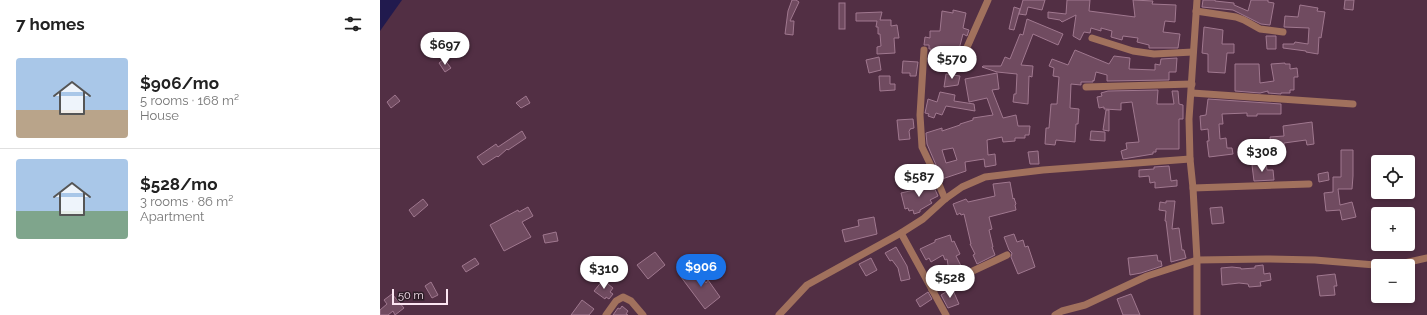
<!DOCTYPE html>
<html lang="en">
<head>
<meta charset="utf-8">
<style>
  :root { --surface:#fff; --page:#f6f6f6; --text:#222; --muted:#767676; --line:#e0e0e0; --accent:#1a73e8 }
  body { margin:0; font-family:Raleway,sans-serif; background:var(--page); color:var(--text); height:100vh; display:flex; flex-direction:column; font-size:15px; white-space:nowrap }
  * { box-sizing:border-box; margin:0 }
  p { font-size:13px; color:var(--muted) }
  .icon { flex:none; width:22px; height:22px; fill:none; stroke:currentColor; stroke-width:2; stroke-linecap:round; stroke-linejoin:round }
  .map { position:relative; flex:1; overflow:hidden }
  .drawer { display:flex; flex-direction:column; background:var(--surface); width:380px }
  .drawer>* { flex:none }
  .tools { position:absolute; left:991px; top:155px; display:grid; gap:8px }
  .tools a { display:grid; place-items:center; width:44px; height:44px; border-radius:4px; background:var(--surface); box-shadow:0 2px 6px #0003; font-size:20px }
  .scale { position:absolute; left:12px; bottom:10px; width:56px; box-sizing:border-box; padding-left:4px; border:2px solid #fce6f2; border-top:0; font-size:11px; line-height:14px; white-space:nowrap; color:#fce6f2; -webkit-text-stroke:3px #2d1d27; paint-order:stroke }
  .price { position:absolute; translate:-50% -34px; padding:0 9px; border-radius:14px; background:#fff; color:#222; font-size:13px; line-height:26px; filter:drop-shadow(0 1px 2px #0008) }
  .price::after { content:''; position:absolute; left:50%; top:24px; width:12px; height:9px; margin-left:-6px; background:inherit; clip-path:polygon(0 0,100% 0,50% 100%) }
  .price.on { background:var(--accent); color:#fff }
  ul { padding:0; list-style:none }
  li { display:flex; align-items:center; gap:12px; height:100px; padding:0 16px }
  li+li { border-top:1px solid var(--line) }
  li span { display:grid; place-items:center; flex:none; width:112px; height:80px; border-radius:4px; color:#555 }
  li>.icon { margin-inline-start:auto }
  span .icon { width:48px; height:48px; fill:#fffc; stroke-width:1 }
  li b { font-size:17px }
  h2 { display:flex; justify-content:space-between; align-items:center; height:48px; padding:0 16px; font-size:17px }
  main { display:flex; flex:1; min-height:0 }
  .map>svg:first-child { display:block }
</style>
</head>
<body>
<main>
<section class="drawer">
<h2>7 homes<svg class="icon" aria-label="filters" viewBox="0 0 24 24"><path d="M4 7h16M4 17h16"/><circle cx="9" cy="7" r="2"/><circle cx="15" cy="17" r="2"/></svg></h2>
<ul>
<li><span style="background:linear-gradient(#a9c7e8 65%,#b9a48a 0)"><svg class="icon" aria-label="home" viewBox="0 0 24 24"><path d="M3 11l9-7 9 7M6 9v11h12V9"/></svg></span><div><b>$906/mo</b><p>5 rooms · 168 m²</p><p>House</p></div></li>
<li><span style="background:linear-gradient(#a9c7e8 65%,#7fa58c 0)"><svg class="icon" aria-label="home" viewBox="0 0 24 24"><path d="M3 11l9-7 9 7M6 9v11h12V9"/></svg></span><div><b>$528/mo</b><p>3 rooms · 86 m²</p><p>Apartment</p></div></li>
</ul>
</section>
<div class="map">
<svg width="1047" height="315" viewBox="0 0 1047 315">
  <rect width="100%" height="100%" fill="#522f44"/>
  <polygon fill="#211a4e" points="0,0 22,0 0,31"/>
  <g fill="#704b60" stroke="#a0788f" fill-rule="evenodd">
    <polygon points="412,0 416,0 419,2 410,21 414,21 413,35 405,34 408,11"/>
    <polygon points="643,0 665,0 662,10 648,7 646,15 639,14"/>
    <polygon points="687,0 710,0 709,11 755,17 753,0 773,1 772,4 796,5 795,22 785,21 783,32 800,34 798,48 769,48 769,45 757,42 758,38 743,36 742,40 731,37 732,31 721,28 721,31 711,28 710,33 704,32 700,40 693,36 696,15 682,22 680,20 668,18 668,12 686,14"/>
    <polygon points="823,0 835,0 835,1 854,3 854,5 868,11 871,0 888,0 888,2 894,3 890,25 881,24 853,10 822,7"/>
    <polygon points="965,0 974,0 973,10 964,9"/>
    <rect x="459" y="3" width="6" height="26"/>
    <polygon points="920,5 938,8 937,11 945,12 941,38 939,37 938,54 926,52 926,51 903,48 903,44 914,44 915,42 928,44 929,28 904,27 905,16 918,17"/>
    <polygon points="634,7 640,9 634,30 629,29"/>
    <polygon points="573,10 586,13 583,28 589,30 587,36 583,34 578,53 574,52 574,54 566,52 566,55 560,54 560,58 549,56 551,49 549,49 549,45 544,45 545,37 550,38 550,31 560,31 562,11 573,13"/>
    <polygon points="502,12 500,20 511,20 511,26 517,25 519,38 514,38 515,53 497,54 497,47 501,46 500,34 498,34 498,27 496,27 497,21 476,21 476,13"/>
    <polygon points="647,19 683,34 678,45 653,34 641,65 653,66 652,77 649,76 648,104 633,102 634,94 636,94 637,74 617,72 602,67 603,66 621,66 625,57 630,59 640,34 643,35"/>
    <polygon points="824,27 843,30 842,44 854,44 854,53 847,53 845,73 828,72 828,54 822,53"/>
    <polygon points="886,36 896,36 896,49 887,49"/>
    <polygon points="695,50 729,64 734,56 750,58 749,69 775,70 775,64 780,65 781,59 797,58 796,72 789,72 789,80 727,81 727,75 716,72 714,81 713,80 713,82 701,82 701,85 691,84 690,108 699,109 698,124 696,124 695,142 676,140 675,145 665,144 666,128 669,128 671,104 677,104 679,77 673,76 674,68 669,66 672,59 688,65"/>
    <polygon points="590,53 596,56 593,64 584,61"/>
    <polygon points="499,57 501,70 489,73 486,60"/>
    <polygon points="64,59 71,68 65,72 59,63"/>
    <polygon points="523,61 538,62 536,76 530,76 530,73 522,73"/>
    <polygon points="905,63 905,64 910,64 910,69 917,68 918,77 914,77 914,90 910,90 910,93 901,93 901,94 888,93 888,91 880,93 855,91 855,64 879,64 880,83 894,81 891,64"/>
    <path d="M617 73 619 89 612 90 623 118 636 115 638 126H650L649 135H645V138H635V141L623 142 622 137 607 140 608 155 615 154 616 165 605 167 604 159 585 162 586 171 562 179 547 144 546 133 562 128V131L580 125V124L593 120V118L613 115 607 98 589 102 585 79ZM573 148 577 160 566 163 562 150Z"/>
    <polygon points="566,74 580,76 578,85 564,87"/>
    <polygon points="499,76 510,76 510,84 515,84 515,90 500,91"/>
    <polygon points="778,90 777,104 794,104 792,91 798,91 799,104 803,105 803,119 799,119 799,149 776,149 776,152 773,152 773,154 743,159 741,151 747,149 746,143 759,142 752,102 741,103 741,110 724,109 724,107 719,108 717,97 722,96 721,93 728,91"/>
    <polygon points="560,92 575,95 574,101 594,104 595,111 566,106 562,115 556,113 554,118 548,116 549,114 545,113 548,99 557,102"/>
    <polygon points="15,95 20,101 11,108 7,102"/>
    <polygon points="146,96 150,103 141,108 136,103"/>
    <polygon points="828,99 901,104 901,114 877,114 877,116 867,116 867,113 842,114 843,124 839,124 840,139 846,138 847,148 852,148 853,154 829,157 827,141 829,141 828,129 821,130 820,116 826,115"/>
    <polygon points="726,110 729,110 729,131 723,130"/>
    <polygon points="533,119 534,128 530,129 530,130 529,131 530,139 519,140 517,120"/>
    <polygon points="932,122 934,144 927,145 926,140 904,143 904,145 900,145 902,156 892,157 890,137 904,136 903,126"/>
    <polygon points="142,131 146,138 128,150 127,149 118,157 117,156 103,165 97,157 116,144 118,147"/>
    <polygon points="711,131 725,132 725,141 710,140"/>
    <polygon points="961,150 973,150 973,176 972,189 958,189 960,205 972,202 976,217 962,220 960,210 946,211 944,193 953,192 953,177 961,177"/>
    <polygon points="658,151 659,164 650,164 648,152"/>
    <polygon points="886,163 887,170 893,170 894,180 874,181 872,165"/>
    <polygon points="789,166 791,181 797,180 797,186 775,188 775,182 770,183 769,176 759,177 759,170 774,169 774,167"/>
    <polygon points="948,172 949,180 939,182 938,174"/>
    <polygon points="630,182 633,199 634,198 636,204 635,205 636,210 609,217 612,229 609,230 613,247 612,247 615,255 597,264 593,255 595,254 590,244 591,244 584,214 581,215 580,213 577,215 573,204 586,199 588,202 615,196 613,184"/>
    <polygon points="537,183 546,183 546,189 553,185 558,196 550,200 552,203 540,210 540,212 534,214 533,210 529,211 528,208 525,209 521,193 534,190 534,189 536,187"/>
    <polygon points="43,199 48,205 34,217 29,210"/>
    <polygon points="786,201 795,201 792,229 799,228 802,250 804,250 806,258 791,262 786,221 785,221 786,211 779,210 780,202 786,203"/>
    <polygon points="148,207 153,216 142,222 151,237 124,251 110,225 138,210 139,212"/>
    <polygon points="842,207 844,223 832,224 830,208"/>
    <polygon points="494,217 497,234 465,242 462,230 479,226 478,220"/>
    <polygon points="176,232 178,241 165,243 163,235"/>
    <polygon points="634,234 637,242 643,240 645,247 648,246 655,267 638,274 631,257 632,253 629,250 624,237"/>
    <polygon points="570,235 572,242 574,241 580,254 576,256 583,270 573,275 568,265 567,259 565,260 563,255 551,262 549,258 546,260 540,249 555,242 555,240"/>
    <polygon points="516,247 527,266 530,279 521,281 518,268 512,260 510,261 505,253"/>
    <polygon points="275,252 285,265 268,279 257,265"/>
    <polygon points="777,255 778,261 781,261 782,266 761,273 750,275 748,258"/>
    <polygon points="95,258 99,264 86,272 82,266"/>
    <polygon points="491,258 497,270 486,276 479,264"/>
    <polygon points="883,265 884,274 890,273 891,280 880,282 881,286 869,287 868,284 859,283 842,285 841,268 852,267 861,268 861,269 875,268 875,266"/>
    <polygon points="314,267 326,283 328,280 340,297 325,309 301,277"/>
    <polygon points="955,274 957,286 954,286 955,295 940,296 937,276"/>
    <polygon points="223,280 233,288 230,292 233,294 229,299 226,297 225,299 214,291"/>
    <polygon points="51,282 58,295 52,298 45,286"/>
    <polygon points="572,288 579,304 568,308 561,295"/>
    <polygon points="548,292 552,299 540,307 536,300"/>
    <polygon points="12,294 24,308 15,315 13,311 8,315 0,315 0,310 7,304 4,300"/>
    <polygon points="751,294 752,296 760,315 743,315 737,299"/>
    <polygon points="202,300 214,309 209,315 191,315"/>
    <polygon points="242,306 248,311 246,314 248,315 233,315 238,308 240,309"/>
  </g>
  <g fill="none" stroke-linecap="round" stroke-linejoin="round">
    <g stroke="#a1715d" stroke-width="7">
      <polyline points="816,11 856,17 864,20 880,29 903,32"/>
      <polyline points="712,38 753,51 774,54 813,52"/>
      <polyline points="544,50 540,115 542,147 554,172 565,199"/>
      <polyline points="584,54 608,0"/>
      <polyline points="706,87 812,84"/>
      <polyline points="812,93 973,104"/>
      <polyline points="813,188 929,184"/>
      <polyline points="521,233 566,315"/>
      <polyline points="552,290 627,255"/>
      <polyline points="226,315 236,301 243,297 251,301 263,315"/>
      <polyline points="399,315 427,285 521,233 543,219 565,199 582,187 605,177 663,170 810,159"/>
      <polyline points="675,315 682,311 705,305 767,276 817,260 886,259 935,260 995,265 1020,264 1047,258"/>
      <polyline points="817,315 817,260 813,188 810,159 809,119 817,0"/>
    </g>
  </g>
</svg>
<div class="tools">
<a><svg class="icon" aria-label="locate" viewBox="0 0 24 24"><circle cx="12" cy="12" r="6"/><path d="M12 2v4M12 18v4M2 12h4M18 12h4"/></svg></a>
<a>+</a>
<a>−</a>
</div>
<div class="scale">50 m</div>
<b class="price" style="left:65px;top:66px">$697</b>
<b class="price" style="left:572px;top:80px">$570</b>
<b class="price" style="left:882px;top:173px">$308</b>
<b class="price" style="left:539px;top:198px">$587</b>
<b class="price on" style="left:321px;top:288px">$906</b>
<b class="price" style="left:224px;top:290px">$310</b>
<b class="price" style="left:570px;top:299px">$528</b>
</div>
</main>
</body>
</html>
